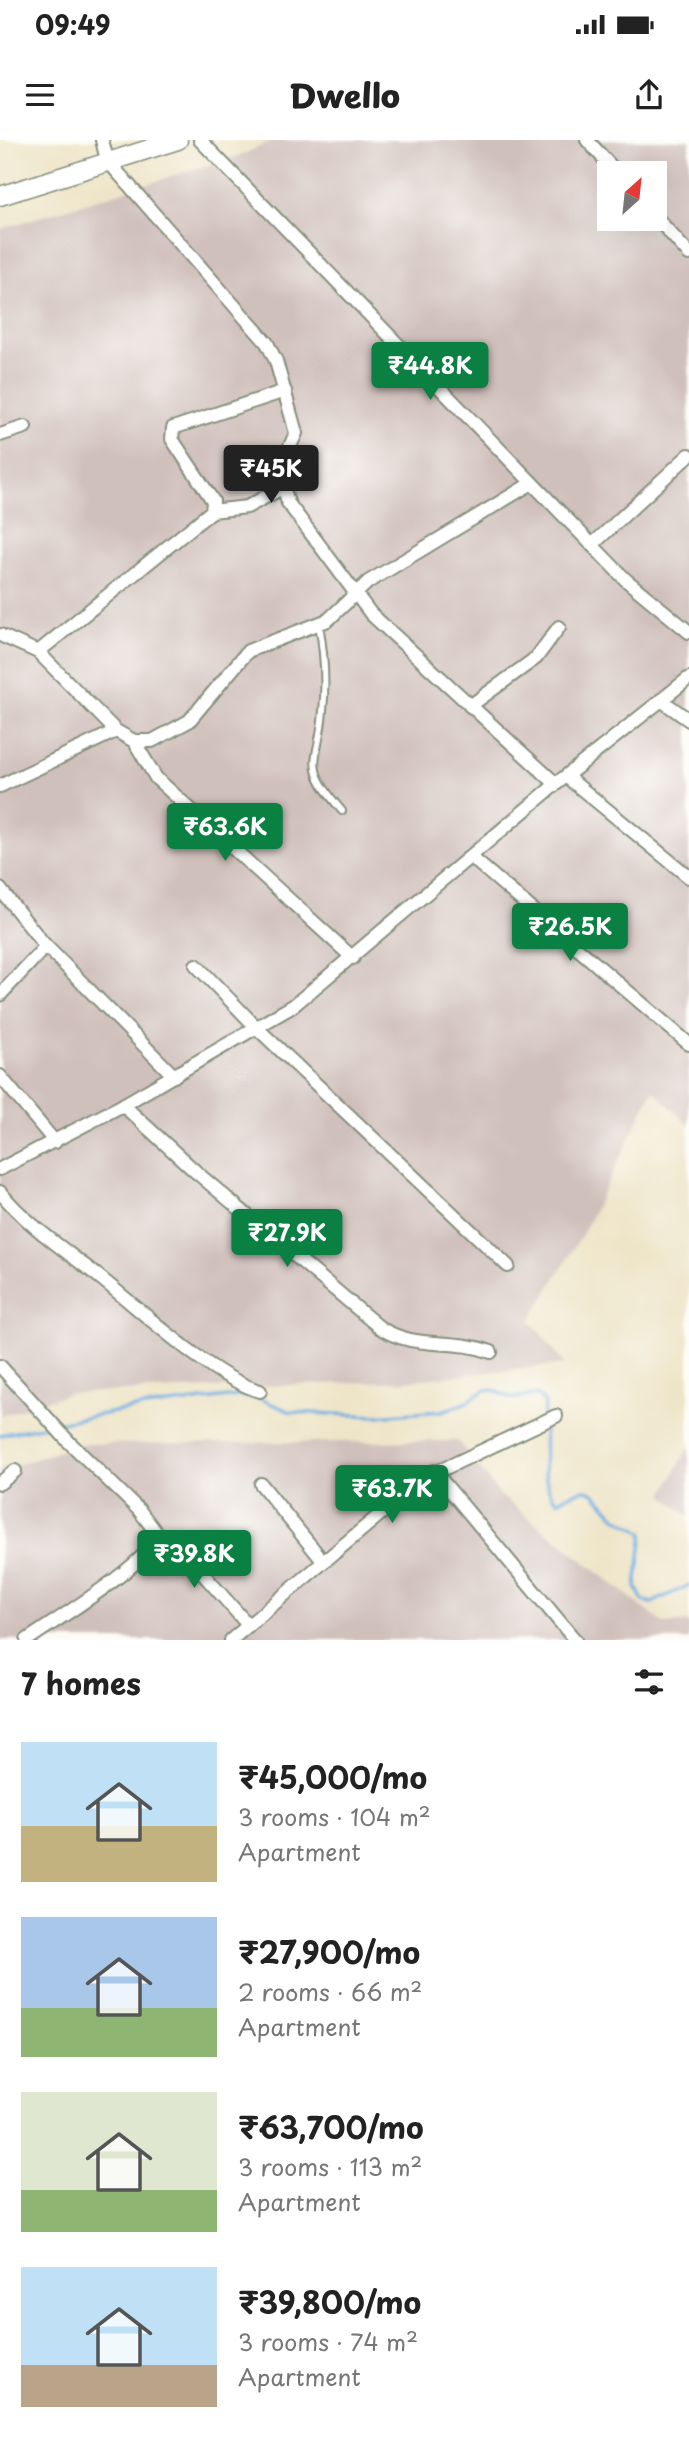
<!DOCTYPE html>
<html lang="en">
<head>
<meta charset="utf-8">
<style>
  :root { --surface:#fff; --page:#f6f6f6; --text:#222; --muted:#767676; --accent:#0b8043 }
  body { margin:0; font-family:"Playpen Sans",sans-serif; background:var(--page); color:var(--text); height:100vh; display:flex; flex-direction:column; font-size:26px; white-space:nowrap }
  * { box-sizing:border-box; margin:0 }
  p { font-size:23px; color:var(--muted) }
  .icon { flex:none; width:38px; height:38px; fill:none; stroke:currentColor; stroke-width:2; stroke-linecap:round; stroke-linejoin:round }
  .map { position:relative; height:1500px; overflow:hidden }
  .panel { display:flex; flex-direction:column; background:var(--surface); flex:1 }
  .panel>* { flex:none }
  .needle { width:46px; rotate:27deg }
  .buttons { position:absolute; left:597px; top:21px; display:grid; gap:14px }
  .buttons a { display:grid; place-items:center; width:70px; height:70px; border-radius:0px; background:var(--surface); box-shadow:0 7px 28px #0002; font-size:35px }
  .price { position:absolute; translate:-50% -60px; padding:0 16px; border-radius:7px; background:var(--accent); color:#fff; font-size:23px; line-height:46px; filter:drop-shadow(0 2px 4px #0008) }
  .price::after { content:''; position:absolute; left:50%; top:42px; width:21px; height:16px; margin-left:-10px; background:inherit; clip-path:polygon(0 0,100% 0,50% 100%) }
  .price.current { background:#222; color:#fff }
  ul { padding:0; list-style:none }
  li { display:flex; align-items:center; gap:21px; height:175px; padding:0 21px }
  li span { display:grid; place-items:center; flex:none; width:196px; height:140px; border-radius:0px; color:#555 }
  li>.icon { margin-inline-start:auto }
  span .icon { width:84px; height:84px; fill:#fffc; stroke-width:1 }
  li b { font-size:30px }
  h2 { display:flex; justify-content:space-between; align-items:center; height:84px; padding:0 21px; font-size:30px }
  .status { display:flex; justify-content:space-between; align-items:center; height:49px; padding:0 35px; background:var(--surface); direction:ltr }
  .status svg { height:19px; fill:currentColor }
  header { display:flex; justify-content:space-between; align-items:center; height:91px; padding:0 21px; background:var(--surface); font-size:32px; font-weight:800 }
  .map>svg:first-child { display:block }
</style>
</head>
<body>
<div class="status"><b>09:49</b><svg viewBox="0 0 49 12"><path d="M0 12V9h3v3zM5 12V6h3v6zM10 12V3h3v9zM15 12V0h3v12zM26 1h20v11H26zM47 4h2v5h-2z"/></svg></div>
<header><svg class="icon" aria-label="menu" viewBox="0 0 24 24"><path d="M4 6h16M4 12h16M4 18h16"/></svg>Dwello<svg class="icon" aria-label="share" viewBox="0 0 24 24"><path d="M12 15V3M7 8l5-5 5 5M5 13v7h14v-7"/></svg></header>
<div class="map">
<svg width="689" height="1500" viewBox="0 0 689 1500">
  <rect width="100%" height="100%" fill="#fdfcf7"/>
  <filter id="ink" filterUnits="userSpaceOnUse"><feTurbulence type="fractalNoise" baseFrequency=".0143" numOctaves="2"/><feDisplacementMap in="SourceGraphic" scale="14" xChannelSelector="R" yChannelSelector="G"/><feConvolveMatrix kernelMatrix="1 2 1 2 8 2 1 2 1" color-interpolation-filters="sRGB"/></filter>
  <filter id="wash" filterUnits="userSpaceOnUse"><feTurbulence type="fractalNoise" baseFrequency=".00686" numOctaves="4" result="noise"/><feDisplacementMap in="SourceGraphic" scale="28" xChannelSelector="R" yChannelSelector="G"/><feGaussianBlur stdDeviation="1.57" result="paint"/><feColorMatrix in="noise" values="0 0 0 0 0 0 0 0 0 0 0 0 0 0 0 0 0 1.4 0 .05"/><feComposite in="paint" operator="in"/></filter>
  <g filter="url(#wash)">
    <rect width="100%" height="100%" fill="#eee4c7"/>
    <g fill="#d0c0bc" fill-rule="evenodd">
      <path d="M273 0H689V985L653 950 583 1093 530 1180 565 1224 405 1241 71 1253 0 1276V89L244 14ZM609 33H654V79H609Z"/>
      <polygon points="458,1301 501,1356 664,1484 689,1482 689,1500 0,1500 0,1330 81,1304"/>
      <polygon points="689,1306 689,1376 663,1355"/>
    </g>
    <g fill="none" stroke-linecap="round" stroke-linejoin="round">
      <g stroke="#6dace0" stroke-width="3.5">
        <polyline points="57,1283 135,1268 237,1256 258,1258 291,1272 376,1276 442,1271 463,1264 485,1250 494,1250 511,1258 537,1255 545,1263 543,1279"/>
        <path d="M544 1287C546 1307 539 1349 558 1361 595 1341 589 1350 615 1376 623 1384 635 1386 643 1393L636 1447 643 1461 652 1463 689 1445"/>
        <polyline points="0,1295 49,1285"/>
      </g>
    </g>
  </g>
  <g filter="url(#ink)">
    <g fill="none" stroke-linecap="round" stroke-linejoin="round">
      <g stroke="#86907e" stroke-width="10">
        <path id="service" d="M319 484C324 512 326 542 323 571 319 625 300 622 342 671"/>
      </g>
      <g stroke="#86907e" stroke-width="16">
        <g id="minor">
          <polyline points="102,0 107,20 267,203 276,221 296,293 279,331 288,363 371,474 556,644"/>
          <polyline points="200,0 626,440 689,492"/>
          <polyline points="587,0 617,33"/>
          <polyline points="654,75 689,114"/>
          <polyline points="0,295 25,287"/>
          <polyline points="212,371 247,367 282,348"/>
          <polyline points="592,405 689,315"/>
          <polyline points="0,495 38,512 116,591 134,601 152,601 189,581 248,511 328,480 368,442 532,343"/>
          <polyline points="38,512 212,371 213,361 172,299 173,288 285,251"/>
          <polyline points="661,560 689,580"/>
          <polyline points="470,566 536,518 559,487"/>
          <polyline points="134,601 156,638 353,818"/>
          <polyline points="567,637 689,737"/>
          <polyline points="0,646 116,591"/>
          <polyline points="471,717 689,904"/>
          <polyline points="0,749 43,803 44,808 0,855"/>
          <polyline points="43,803 174,936"/>
          <polyline points="196,825 258,889 508,1126"/>
          <polyline points="0,936 55,1002"/>
          <path d="M123 965 196 1032 379 1187C415 1211 450 1197 491 1212"/>
          <polyline points="0,1029 123,965 293,866 556,644 689,538"/>
          <path d="M0 1052C28 1086 64 1109 98 1136 140 1169 211 1237 260 1251"/>
          <path d="M0 1226 69 1302 139 1370 158 1395C147 1425 57 1479 27 1500"/>
          <polyline points="434,1331 575,1500"/>
          <polyline points="0,1343 15,1331"/>
          <polyline points="261,1344 323,1421"/>
          <polyline points="158,1395 189,1418 248,1485"/>
          <polyline points="231,1500 422,1339 556,1276"/>
        </g>
      </g>
      <g stroke="#86907e" stroke-width="21">
        <polyline id="secondary" points="0,56 178,0"/>
      </g>
      <use href="#service" stroke="#fff" stroke-width="6"/>
      <use href="#minor" stroke="#fff" stroke-width="12"/>
      <use href="#secondary" stroke="#fff" stroke-width="18"/>
    </g>
  </g>
</svg>
<div class="buttons">
<a><svg class="needle" viewBox="-14 -14 28 28"><path d="M0-13l5 13h-10z" fill="#e53935"/><path d="M0 13l5-13h-10z" fill="#767676"/></svg></a>
</div>
<b class="price" style="left:430px;top:262px">₹44.8K</b>
<b class="price current" style="left:271px;top:365px">₹45K</b>
<b class="price" style="left:225px;top:723px">₹63.6K</b>
<b class="price" style="left:570px;top:823px">₹26.5K</b>
<b class="price" style="left:287px;top:1129px">₹27.9K</b>
<b class="price" style="left:392px;top:1385px">₹63.7K</b>
<b class="price" style="left:194px;top:1450px">₹39.8K</b>
</div>
<section class="panel">
<h2>7 homes<svg class="icon" aria-label="filters" viewBox="0 0 24 24"><path d="M4 7h16M4 17h16"/><circle cx="9" cy="7" r="2"/><circle cx="15" cy="17" r="2"/></svg></h2>
<ul>
<li><span style="background:linear-gradient(#bfe0f5 60%,#c2b280 0)"><svg class="icon" aria-label="home" viewBox="0 0 24 24"><path d="M3 11l9-7 9 7M6 9v11h12V9"/></svg></span><div><b>₹45,000/mo</b><p>3 rooms · 104 m²</p><p>Apartment</p></div></li>
<li><span style="background:linear-gradient(#a9c7e8 65%,#8fb573 0)"><svg class="icon" aria-label="home" viewBox="0 0 24 24"><path d="M3 11l9-7 9 7M6 9v11h12V9"/></svg></span><div><b>₹27,900/mo</b><p>2 rooms · 66 m²</p><p>Apartment</p></div></li>
<li><span style="background:linear-gradient(#dfe7d0 70%,#8fb573 0)"><svg class="icon" aria-label="home" viewBox="0 0 24 24"><path d="M3 11l9-7 9 7M6 9v11h12V9"/></svg></span><div><b>₹63,700/mo</b><p>3 rooms · 113 m²</p><p>Apartment</p></div></li>
<li><span style="background:linear-gradient(#bfe0f5 70%,#b9a48a 0)"><svg class="icon" aria-label="home" viewBox="0 0 24 24"><path d="M3 11l9-7 9 7M6 9v11h12V9"/></svg></span><div><b>₹39,800/mo</b><p>3 rooms · 74 m²</p><p>Apartment</p></div></li>
</ul>
</section>
</body>
</html>
